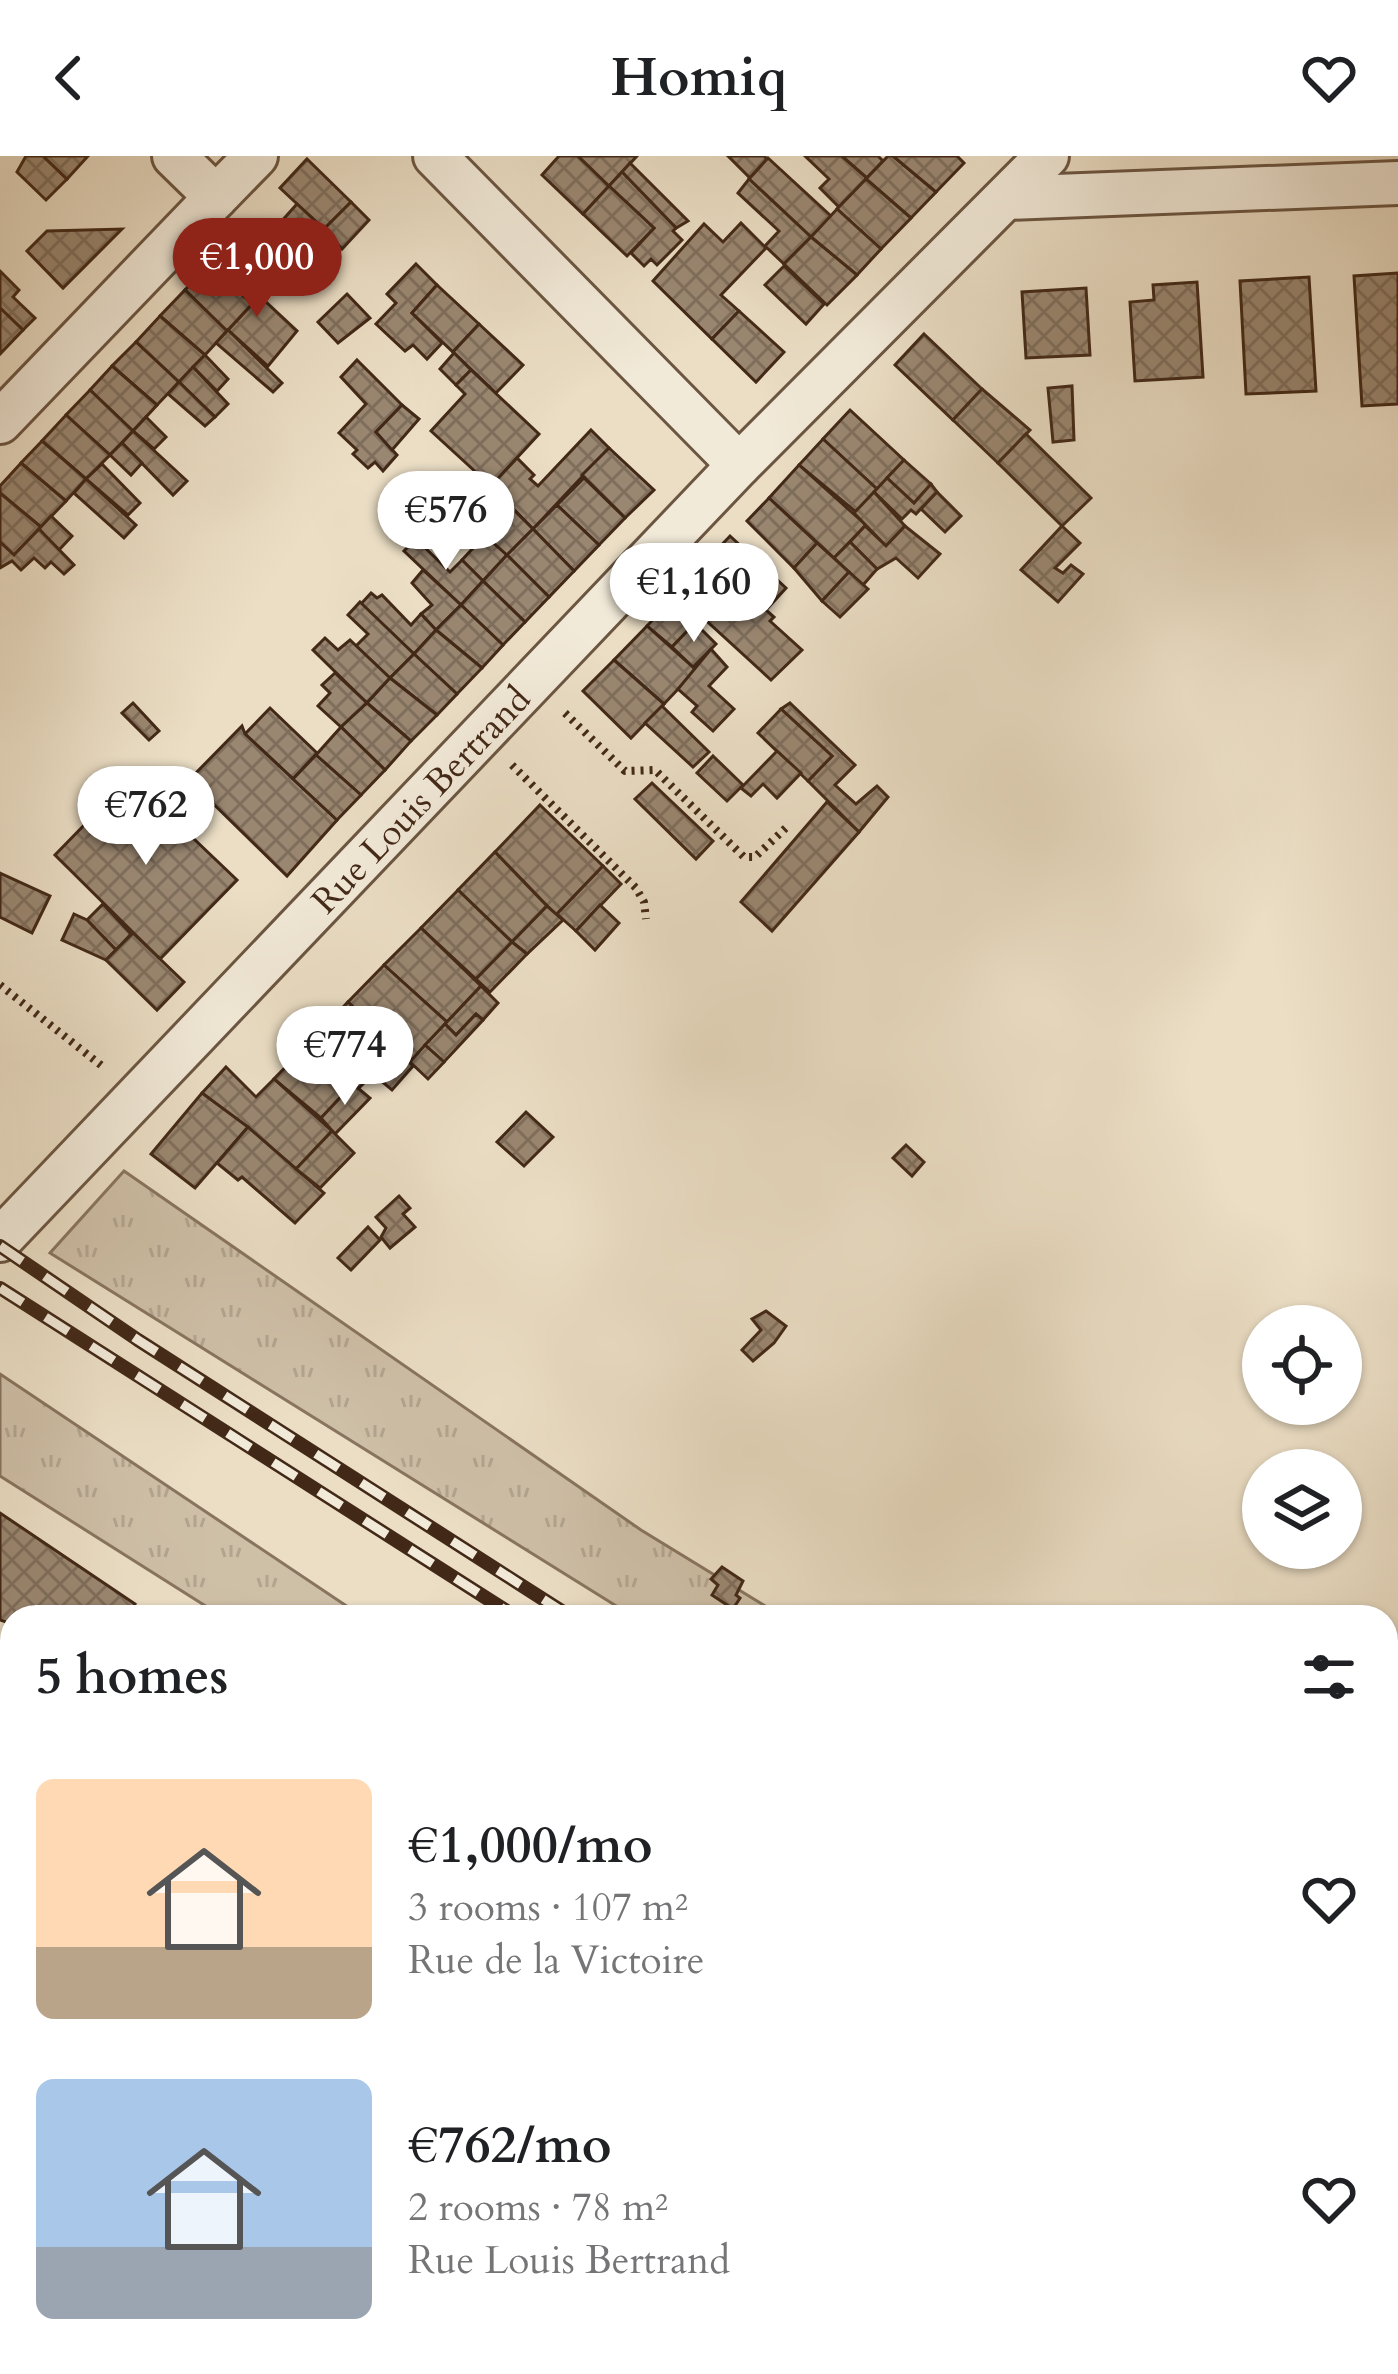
<!DOCTYPE html>
<html lang="en">
<head>
<meta charset="utf-8">
<style>
  :root { --surface:#fff; --page:#f6f6f6; --text:#202124; --muted:#757577; --accent:#8f2418 }
  body { margin:0; font-family:Cardo,serif; background:var(--page); color:var(--text); height:100vh; display:flex; flex-direction:column; font-size:45px; white-space:nowrap }
  * { box-sizing:border-box; margin:0 }
  p { font-size:39px; color:var(--muted) }
  .icon { flex:none; width:66px; height:66px; fill:none; stroke:currentColor; stroke-width:2; stroke-linecap:round; stroke-linejoin:round }
  .map { position:relative; flex:1; overflow:hidden }
  .panel { position:absolute; left:0px; top:1449px; width:1398px; height:771px; display:flex; flex-direction:column; background:var(--surface); border-radius:36px 36px 0 0; box-shadow:0 3px 9px #0004 }
  .panel>* { flex:none }
  .tools { position:absolute; left:1242px; top:1149px; display:grid; gap:24px }
  .tools a { display:grid; place-items:center; width:120px; height:120px; border-radius:50%; background:var(--surface); box-shadow:0 3px 9px #0004; font-size:60px }
  .price { position:absolute; translate:-50% -102px; padding:0 27px; border-radius:42px; background:#fff; color:#222; font-size:39px; line-height:78px; filter:drop-shadow(0 3px 6px #0008) }
  .price::after { content:''; position:absolute; left:50%; top:72px; width:36px; height:27px; margin-left:-18px; background:inherit; clip-path:polygon(0 0,100% 0,50% 100%) }
  .price.current { background:var(--accent); color:#fff }
  ul { padding:0; list-style:none }
  li { display:flex; align-items:center; gap:36px; height:300px; padding:0 36px }
  li span { display:grid; place-items:center; flex:none; width:336px; height:240px; border-radius:18px; color:#555 }
  li>.icon { margin-inline-start:auto }
  span .icon { width:144px; height:144px; fill:#fffc; stroke-width:1 }
  li b { font-size:51px }
  h2 { display:flex; justify-content:space-between; align-items:center; height:144px; padding:0 36px; font-size:51px }
  header { display:flex; justify-content:space-between; align-items:center; height:156px; padding:0 36px; background:var(--surface); font-size:54px; font-weight:600 }
  .map>svg:first-child { display:block }
</style>
</head>
<body>
<header><svg class="icon" aria-label="back" viewBox="0 0 24 24"><path d="M15 5l-7 7 7 7"/></svg>Homiq<svg class="icon" aria-label="heart" viewBox="0 0 24 24"><path d="M12 20l-8-8c-3-5 5-10 8-4 3-6 11-1 8 4z"/></svg></header>
<div class="map">
<svg width="1398" height="2218" viewBox="0 0 1398 2218">
  <defs>
    <pattern id="grass-tufts" width="24" height="20" patternUnits="userSpaceOnUse" patternTransform="scale(3)"><rect width="24" height="20" fill="#cebfa7"/><path d="M3 7l-1-3M5 7V3M7 7l1-3M15 17l-1-3M17 17v-4M19 17l1-3" fill="none" stroke="#b2a48f"/></pattern>
    <pattern id="building-cross-hatch" width="8" height="8" patternUnits="userSpaceOnUse" patternTransform="scale(3)"><rect width="8" height="8" fill="#9a8771"/><path d="M0 0l8 8M0 8l8-8" fill="none" stroke="#7f6e5c"/></pattern>
  </defs>
  <rect width="100%" height="100%" fill="#ebdec5"/>
  <filter id="stains"><feTurbulence type="fractalNoise" baseFrequency=".00167" numOctaves="4"/><feColorMatrix values="0 0 0 0 .2 0 0 0 0 .09 0 0 0 0 .02 0 0 0 .5 -.17"/></filter>
  <radialGradient id="worn" r=".72"><stop offset=".6" stop-color="#630" stop-opacity="0"/><stop offset="1" stop-color="#630" stop-opacity=".3"/></radialGradient>
  <g fill="url(#grass-tufts)" stroke="#88745f" stroke-width="3">
    <polygon points="124,1015 641,1374 783,1461 634,1461 50,1097"/>
    <polygon points="0,1218 363,1461 223,1461 0,1320"/>
    <polygon points="252,2208 733,2208 720,2218 249,2218"/>
  </g>
  <g fill="url(#building-cross-hatch)" stroke="#422817" stroke-width="3">
    <polygon points="26,0 43,0 67,23 46,44 17,16"/>
    <polygon points="43,0 88,0 67,23"/>
    <polygon points="559,0 578,0 609,30 583,58 542,19"/>
    <polygon points="578,0 637,0 609,30"/>
    <polygon points="728,0 764,0 767,3 750,22"/>
    <polygon points="805,0 842,0 867,22 839,51 820,32 829,23"/>
    <polygon points="842,0 878,0 883,5 867,22"/>
    <polygon points="888,0 893,0 936,36 911,62 866,23"/>
    <polygon points="893,0 957,0 964,7 936,36"/>
    <polygon points="768,2 831,60 811,81 749,23"/>
    <polygon points="307,3 351,46 324,73 280,32"/>
    <polygon points="630,7 688,65 676,72 622,16"/>
    <polygon points="622,16 676,72 673,75 682,84 657,109 651,103 644,110 631,97 654,72 609,30"/>
    <polygon points="749,23 811,81 784,108 765,90 779,75 738,37"/>
    <polygon points="866,23 911,62 881,93 837,53"/>
    <polygon points="609,30 654,72 627,100 583,58"/>
    <polygon points="351,46 369,64 342,93 324,73"/>
    <polygon points="297,48 324,73 306,91 279,68"/>
    <polygon points="837,53 881,93 857,119 811,81"/>
    <polygon points="252,65 292,101 274,121 235,85"/>
    <polygon points="741,67 766,92 721,139 739,155 712,183 653,125 704,68 723,86"/>
    <polygon points="122,73 63,132 27,95 47,75"/>
    <polygon points="811,81 857,119 827,149 784,108"/>
    <polygon points="219,102 297,175 268,210 228,174 252,148 209,108"/>
    <polygon points="209,108 252,148 227,175 185,134"/>
    <polygon points="416,108 437,129 412,157 442,187 427,203 413,189 405,195 376,168 396,147 387,138"/>
    <polygon points="784,110 824,148 806,168 765,129"/>
    <polygon points="0,115 19,134 13,141 35,162 23,174 0,152"/>
    <polygon points="1398,117 1398,248 1362,250 1354,120"/>
    <polygon points="1309,121 1316,235 1246,238 1240,125"/>
    <polygon points="1197,126 1203,221 1135,225 1130,146 1154,144 1153,129"/>
    <polygon points="437,129 479,168 453,196 412,157"/>
    <polygon points="1086,132 1090,199 1026,202 1022,136"/>
    <polygon points="185,134 227,175 205,199 160,160"/>
    <polygon points="347,138 370,162 338,187 318,166"/>
    <polygon points="0,152 23,174 0,198"/>
    <polygon points="739,155 784,196 756,226 712,183"/>
    <polygon points="160,160 205,199 179,226 136,186"/>
    <polygon points="479,168 523,209 496,237 453,196"/>
    <polygon points="228,174 282,227 273,236 216,187"/>
    <polygon points="924,178 982,233 953,264 895,209"/>
    <polygon points="136,186 179,226 157,249 112,210"/>
    <polygon points="454,197 471,214 456,229 440,213"/>
    <polygon points="205,199 228,223 217,235 193,211"/>
    <polygon points="357,204 402,249 376,276 397,299 383,315 375,306 368,312 353,298 357,294 339,277 366,248 341,221"/>
    <polygon points="112,210 157,249 133,275 90,234"/>
    <polygon points="193,211 228,248 215,261 179,226"/>
    <polygon points="471,214 539,278 491,330 431,275 465,238 456,229"/>
    <polygon points="179,226 215,261 205,270 168,238"/>
    <polygon points="1072,230 1074,284 1053,286 1048,232"/>
    <polygon points="982,233 1030,274 998,307 953,264"/>
    <polygon points="90,234 133,275 110,299 66,259"/>
    <polygon points="402,249 419,263 392,294 376,276"/>
    <polygon points="850,254 904,304 877,333 823,283"/>
    <polygon points="66,259 110,299 86,323 42,285"/>
    <polygon points="146,261 166,281 154,293 133,275"/>
    <polygon points="591,274 609,292 533,373 491,330 517,302 534,319 530,323 538,330"/>
    <polygon points="133,275 187,325 173,339 122,287"/>
    <polygon points="1026,278 1091,342 1062,370 998,307"/>
    <polygon points="823,283 877,333 856,356 799,309"/>
    <polygon points="42,285 86,323 66,345 21,307"/>
    <polygon points="122,287 142,307 131,319 110,299"/>
    <polygon points="609,292 654,334 625,362 582,319"/>
    <polygon points="904,304 931,328 914,347 887,322"/>
    <polygon points="21,307 66,345 41,371 0,337 0,330"/>
    <polygon points="102,308 140,347 128,359 86,323"/>
    <polygon points="799,309 866,369 834,402 769,342"/>
    <polygon points="584,322 625,362 599,389 557,349"/>
    <polygon points="887,322 914,347 931,328 937,336 916,358 911,354 902,363 874,336"/>
    <polygon points="86,323 136,369 124,382 74,337"/>
    <polygon points="874,336 905,370 886,390 854,357"/>
    <polygon points="937,336 961,360 945,376 921,353"/>
    <polygon points="0,337 41,371 14,399 0,386"/>
    <polygon points="769,342 817,387 794,412 747,365"/>
    <polygon points="446,343 507,399 483,425 462,404 474,391 435,354"/>
    <polygon points="476,344 496,364 510,350 533,373 507,399 461,358"/>
    <polygon points="557,349 599,389 574,415 533,373"/>
    <polygon points="51,360 72,380 58,395 39,373"/>
    <polygon points="865,370 886,390 905,370 940,398 918,422 896,402 877,413 850,386"/>
    <polygon points="1062,370 1080,387 1055,412 1063,417 1071,409 1083,418 1058,446 1021,414"/>
    <polygon points="39,373 74,409 64,418 51,406 45,412 34,402 21,414 12,405 0,412 0,386 14,399"/>
    <polygon points="533,373 574,415 549,441 507,399"/>
    <polygon points="730,380 786,432 766,454 774,461 770,465 802,494 771,524 676,437"/>
    <polygon points="416,383 450,416 462,404 483,425 461,449 404,395"/>
    <polygon points="850,386 877,413 863,429 834,402"/>
    <polygon points="817,387 849,416 822,445 794,412"/>
    <polygon points="507,399 549,441 525,466 483,425"/>
    <polygon points="423,414 461,449 436,474 421,458 432,449 412,427"/>
    <polygon points="849,416 868,433 840,461 822,445"/>
    <polygon points="483,425 525,466 503,489 461,449"/>
    <polygon points="371,437 377,442 382,439 411,469 421,458 436,474 414,498 361,448"/>
    <polygon points="672,443 696,466 672,491 647,470"/>
    <polygon points="360,446 414,498 390,522 356,490 368,478 348,459"/>
    <polygon points="461,449 503,489 482,512 436,474"/>
    <polygon points="695,467 716,488 693,511 672,491"/>
    <polygon points="647,470 696,514 664,548 614,504"/>
    <polygon points="436,474 482,512 457,538 414,498"/>
    <polygon points="325,482 338,494 350,484 390,522 367,547 313,494"/>
    <polygon points="711,493 727,511 709,530 734,553 713,575 692,556 697,550 678,533"/>
    <polygon points="414,498 457,538 437,559 390,522"/>
    <polygon points="614,504 664,548 631,582 583,535"/>
    <polygon points="335,517 367,547 341,571 318,550 330,537 322,529"/>
    <polygon points="390,522 437,559 411,585 367,547"/>
    <polygon points="133,547 159,575 149,584 122,557"/>
    <polygon points="367,547 411,585 385,614 341,571"/>
    <polygon points="790,547 855,609 835,629 856,648 877,630 888,641 859,676 808,625 832,600 781,553"/>
    <polygon points="662,550 709,596 693,611 645,567"/>
    <polygon points="270,552 317,597 293,623 245,578"/>
    <polygon points="781,553 832,600 808,625 758,577"/>
    <polygon points="242,570 245,578 337,664 287,720 189,624"/>
    <polygon points="341,571 385,614 361,639 316,599"/>
    <polygon points="777,595 801,617 777,642 763,628 751,640 741,632"/>
    <polygon points="316,599 361,639 337,664 293,623"/>
    <polygon points="713,600 743,629 727,645 697,617"/>
    <polygon points="130,622 237,724 160,803 55,699"/>
    <polygon points="652,627 713,685 696,703 635,643"/>
    <polygon points="827,646 859,676 772,775 741,746"/>
    <polygon points="540,649 603,710 556,759 495,696"/>
    <polygon points="495,696 547,750 512,786 458,734"/>
    <polygon points="603,710 621,728 576,775 557,758"/>
    <polygon points="0,717 50,740 32,777 0,761"/>
    <polygon points="458,734 512,786 476,823 421,772"/>
    <polygon points="103,748 131,778 116,794 87,764"/>
    <polygon points="600,749 619,767 595,794 576,775"/>
    <polygon points="547,750 563,764 527,798 512,786"/>
    <polygon points="74,758 87,764 116,794 106,804 62,784"/>
    <polygon points="421,772 481,830 447,866 384,809"/>
    <polygon points="133,777 184,826 157,854 106,804"/>
    <polygon points="512,786 527,798 490,836 476,823"/>
    <polygon points="384,809 447,866 410,906 348,846"/>
    <polygon points="481,830 498,847 483,864 476,858 456,879 445,868"/>
    <polygon points="348,846 413,910 392,934 373,918 359,932 311,885"/>
    <polygon points="476,858 483,864 444,906 425,889 445,868 456,879"/>
    <polygon points="311,885 353,928 321,962 274,923"/>
    <polygon points="425,889 444,906 428,923 410,906"/>
    <polygon points="226,911 256,941 274,923 332,975 296,1013 202,937"/>
    <polygon points="353,928 370,942 335,978 321,962"/>
    <polygon points="202,937 248,971 195,1032 151,998"/>
    <polygon points="526,956 553,981 524,1010 497,986"/>
    <polygon points="248,971 324,1037 295,1067 242,1021 238,1024 217,1007"/>
    <polygon points="332,975 354,997 320,1032 296,1013"/>
    <polygon points="906,989 924,1006 912,1020 893,1002"/>
    <polygon points="399,1040 410,1052 403,1058 415,1071 390,1092 381,1081 386,1072 376,1061"/>
    <polygon points="368,1071 380,1084 351,1114 338,1102"/>
    <polygon points="766,1155 786,1170 774,1187 753,1205 742,1194 761,1174 752,1163"/>
    <polygon points="0,1357 135,1448 128,1461 12,1461 12,1468 0,1464"/>
    <polygon points="722,1411 743,1425 736,1439 740,1442 733,1453 712,1439 718,1429 711,1423"/>
    <polygon points="0,1625 12,1630 12,1660 8,1672 0,1669"/>
    <polygon points="0,1799 12,1803 12,2015 0,2011"/>
  </g>
  <g fill="none" stroke-linecap="round" stroke-linejoin="round">
    <g stroke="#6c5642" stroke-width="48">
      <g id="minor">
        <polyline points="174,0 216,41 256,0"/>
        <polyline points="435,0 739,309"/>
        <polyline points="1006,42 1398,27"/>
        <polyline points="0,266 216,41"/>
        <path id="s1" d="M0 1084 739 309 1047 0"/>
      </g>
    </g>
    <g stroke="#422817" stroke-width="8" stroke-dasharray="3 6" stroke-linecap="butt">
      <polyline points="565,557 625,615 655,614 744,701 755,701 790,668"/>
      <polyline points="512,609 636,732 644,746 646,763"/>
      <polyline points="0,829 102,910"/>
    </g>
    <use href="#minor" stroke="#f2ead9" stroke-width="42"/>
    <g stroke="#422817" stroke-width="14">
      <g id="rail">
        <polyline points="0,1090 138,1184 571,1461"/>
        <polyline points="0,1132 516,1461"/>
        <polyline points="1386,1904 1398,1909"/>
        <polyline points="1386,1934 1398,1940"/>
      </g>
    </g>
    <use href="#rail" stroke="#f2ead9" stroke-width="9" stroke-dasharray="27" stroke-linecap="butt"/>
  </g>
  <g text-anchor="middle" stroke-width="12" stroke-linejoin="round" paint-order="stroke">
    <g font-size="36" fill="#422817" stroke="#f2ead9">
      <text dy="13" stroke="none"><textPath href="#s1" startOffset="609">Rue Louis Bertrand</textPath></text>
    </g>
  </g>
  <rect width="100%" height="100%" filter="url(#stains)"/>
  <rect width="100%" height="100%" fill="url(#worn)"/>
</svg>
<div class="tools">
<a><svg class="icon" aria-label="locate" viewBox="0 0 24 24"><circle cx="12" cy="12" r="6"/><path d="M12 2v4M12 18v4M2 12h4M18 12h4"/></svg></a>
<a><svg class="icon" aria-label="layers" viewBox="0 0 24 24"><path d="M12 4l9 5-9 5-9-5zM3 14l9 5 9-5"/></svg></a>
</div>
<b class="price current" style="left:257px;top:164px">€1,000</b>
<b class="price" style="left:446px;top:417px">€576</b>
<b class="price" style="left:694px;top:489px">€1,160</b>
<b class="price" style="left:146px;top:712px">€762</b>
<b class="price" style="left:345px;top:952px">€774</b>
<section class="panel">
<h2>5 homes<svg class="icon" aria-label="filters" viewBox="0 0 24 24"><path d="M4 7h16M4 17h16"/><circle cx="9" cy="7" r="2"/><circle cx="15" cy="17" r="2"/></svg></h2>
<ul>
<li><span style="background:linear-gradient(#ffd9b3 70%,#b9a48a 0)"><svg class="icon" aria-label="home" viewBox="0 0 24 24"><path d="M3 11l9-7 9 7M6 9v11h12V9"/></svg></span><div><b>€1,000/mo</b><p>3 rooms · 107 m²</p><p>Rue de la Victoire</p></div><svg class="icon" aria-label="heart" viewBox="0 0 24 24"><path d="M12 20l-8-8c-3-5 5-10 8-4 3-6 11-1 8 4z"/></svg></li>
<li><span style="background:linear-gradient(#a9c7e8 70%,#9aa5b1 0)"><svg class="icon" aria-label="home" viewBox="0 0 24 24"><path d="M3 11l9-7 9 7M6 9v11h12V9"/></svg></span><div><b>€762/mo</b><p>2 rooms · 78 m²</p><p>Rue Louis Bertrand</p></div><svg class="icon" aria-label="heart" viewBox="0 0 24 24"><path d="M12 20l-8-8c-3-5 5-10 8-4 3-6 11-1 8 4z"/></svg></li>
</ul>
</section>
</div>
</body>
</html>
